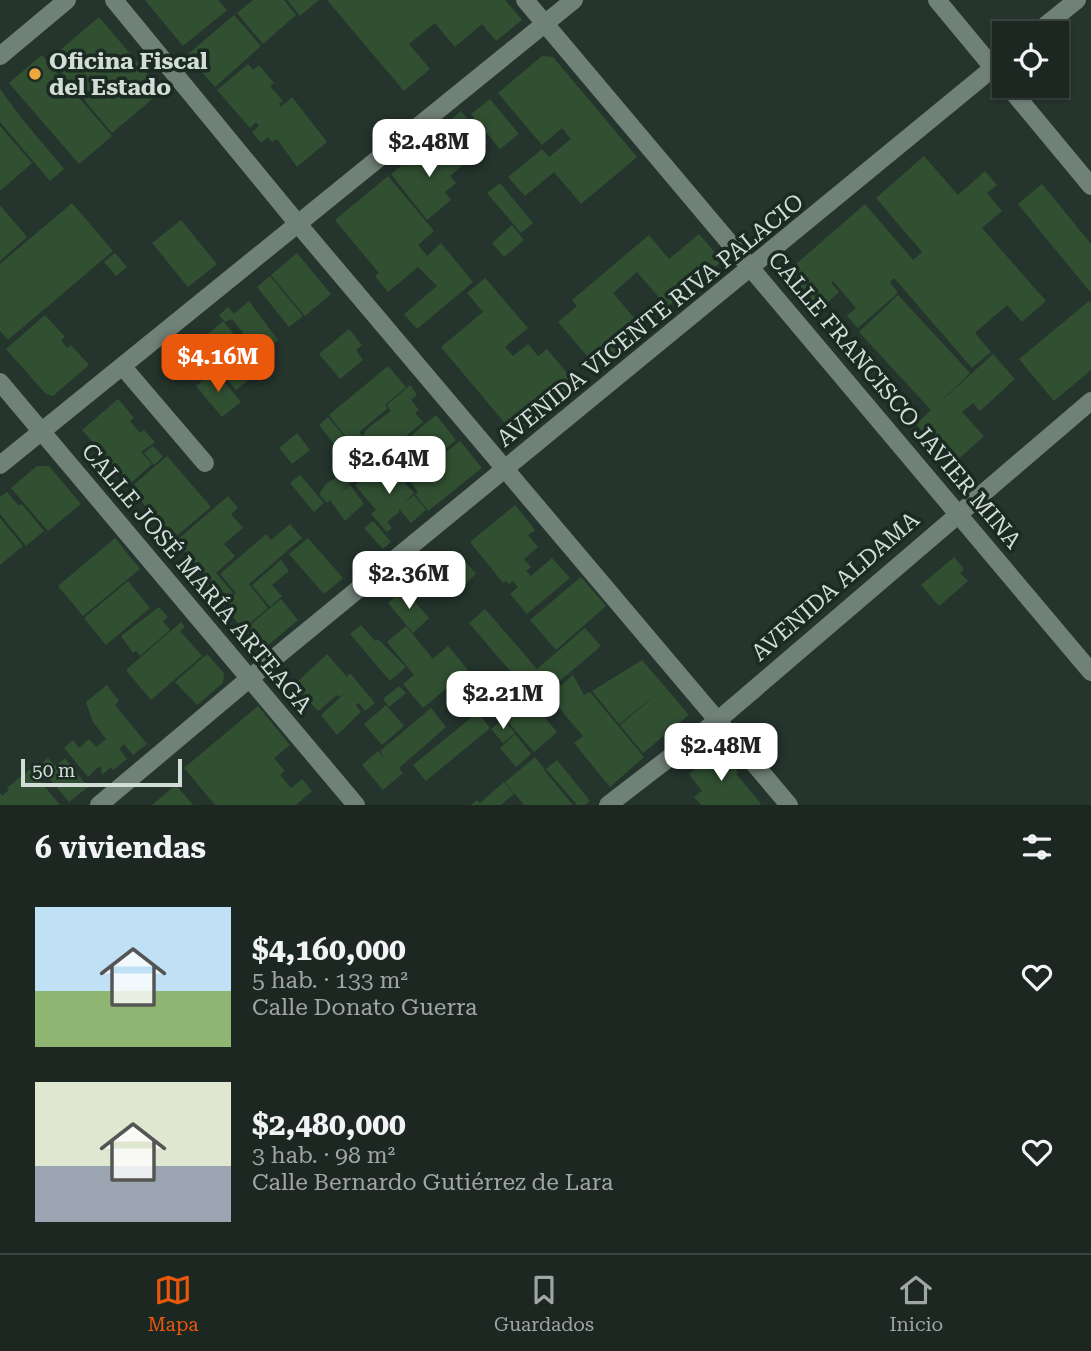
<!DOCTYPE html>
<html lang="es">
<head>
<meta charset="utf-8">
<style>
  :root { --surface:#1c2722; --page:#252f2a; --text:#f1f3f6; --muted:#a0a5a5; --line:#3a4440; --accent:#ea580c }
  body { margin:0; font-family:"Roboto Serif",serif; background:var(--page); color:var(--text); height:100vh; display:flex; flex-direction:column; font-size:26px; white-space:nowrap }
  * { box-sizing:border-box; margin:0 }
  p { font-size:23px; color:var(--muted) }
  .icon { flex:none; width:38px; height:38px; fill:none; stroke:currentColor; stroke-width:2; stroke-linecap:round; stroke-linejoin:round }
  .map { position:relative; height:805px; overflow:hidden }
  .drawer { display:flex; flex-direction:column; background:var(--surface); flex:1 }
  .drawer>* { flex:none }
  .fabs { position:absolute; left:992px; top:21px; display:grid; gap:14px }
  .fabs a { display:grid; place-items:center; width:77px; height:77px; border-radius:0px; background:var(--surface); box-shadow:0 2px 5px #0004,0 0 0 2px var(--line); font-size:35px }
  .scale { position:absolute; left:21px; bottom:18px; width:161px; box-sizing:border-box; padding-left:7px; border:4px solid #d3ddd8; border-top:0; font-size:19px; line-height:24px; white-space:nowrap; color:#d3ddd8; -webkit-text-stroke:5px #1b2a23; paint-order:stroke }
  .price { position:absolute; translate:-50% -60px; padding:0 16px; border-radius:14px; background:#fff; color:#222; font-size:23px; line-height:46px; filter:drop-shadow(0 2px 4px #0008) }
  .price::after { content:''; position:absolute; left:50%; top:42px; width:21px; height:16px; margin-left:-10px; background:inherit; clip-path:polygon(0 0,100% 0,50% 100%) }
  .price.selected { background:var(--accent); color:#fff }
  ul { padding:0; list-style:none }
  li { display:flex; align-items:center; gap:21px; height:175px; padding:0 35px }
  li span { display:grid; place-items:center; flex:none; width:196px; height:140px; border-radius:0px; color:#555 }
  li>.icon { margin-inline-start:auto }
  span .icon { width:84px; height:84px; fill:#fffc; stroke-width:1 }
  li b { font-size:30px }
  h2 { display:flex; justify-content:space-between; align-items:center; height:84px; padding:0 35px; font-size:30px }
  .tabs { display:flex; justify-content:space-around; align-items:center; height:98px; border-top:2px solid var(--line); background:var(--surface); font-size:19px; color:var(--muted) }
  .tabs a { display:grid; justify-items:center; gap:4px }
  .tabs .selected { color:var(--accent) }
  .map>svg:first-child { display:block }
</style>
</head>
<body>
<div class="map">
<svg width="1091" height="805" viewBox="0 0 1091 805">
  <rect width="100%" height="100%" fill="#25342d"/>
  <g fill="#315032">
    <polygon points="145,0 218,0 227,10 183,46"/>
    <polygon points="253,0 284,0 296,15 263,44 237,13"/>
    <polygon points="287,0 319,0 300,16"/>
    <polygon points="327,0 505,0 522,20 496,41 482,24 455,47 435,23 409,44 430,69 404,91"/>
    <polygon points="234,15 261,46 215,87 187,55"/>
    <polygon points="99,17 162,91 112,133 50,59"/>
    <polygon points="42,55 112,136 79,164 9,83"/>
    <polygon points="542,56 553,57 637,157 581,204 554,172 525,196 508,177 542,149 549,157 571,139 562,128 542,145 498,93"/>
    <polygon points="248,64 253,70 259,65 274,83 270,86 283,101 279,104 281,107 292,97 327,142 297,167 277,139 272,142 268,137 261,143 252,132 259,126 256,122 250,128 217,90"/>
    <polygon points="0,89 22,119 64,169 50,181 0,122"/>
    <polygon points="490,99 519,134 500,149 471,114"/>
    <polygon points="461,111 487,143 476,153 449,121"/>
    <polygon points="0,126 32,163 0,191"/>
    <polygon points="444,142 463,165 450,176 456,183 445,192 451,200 427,220 391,174 413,156 418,163"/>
    <polygon points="924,156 958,195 985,171 997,185 987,193 1002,211 982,228 1046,301 1022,322 1007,305 975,333 991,352 972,368 894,278 890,282 898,293 858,328 847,316 856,308 833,281 831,283 839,292 820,309 788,271 865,204 913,260 922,252 876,198"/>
    <polygon points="388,176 434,231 418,245 427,256 441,243 473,282 417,329 404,314 437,286 418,267 388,292 375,276 379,273 335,220"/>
    <polygon points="500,183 533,223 521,233 487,193"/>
    <polygon points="1042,184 1091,244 1091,293 1018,204"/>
    <polygon points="72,203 113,251 8,340 0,331 0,264"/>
    <polygon points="0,205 27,237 0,261"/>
    <polygon points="181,220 217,264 188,287 152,243"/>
    <polygon points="512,225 524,240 504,257 492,243"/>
    <polygon points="699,234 722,261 667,307 637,272 613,293 646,332 600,371 558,322 577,306 572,300 649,235 669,259"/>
    <polygon points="115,253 127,267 116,276 104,262"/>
    <polygon points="297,253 331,294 305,316 271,275"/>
    <polygon points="270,276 303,316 289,327 257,287"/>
    <polygon points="485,278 528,328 505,347 513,356 528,344 538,356 547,349 577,385 517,438 441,347 483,312 467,293"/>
    <polygon points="898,295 970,373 935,407 993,354 1015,379 980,411 973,403 962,412 984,436 952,465 916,424 931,410 859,332"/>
    <polygon points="249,301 278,340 255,359 250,354 256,349 232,319 225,322 219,315 228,307 234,314"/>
    <polygon points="1089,301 1091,303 1091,370 1054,401 1019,359"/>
    <polygon points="45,315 65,337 61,340 67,348 71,345 89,365 53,396 46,394 6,349"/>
    <polygon points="223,321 250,354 245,358 252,366 242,375 247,381 236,390 197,343"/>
    <polygon points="349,329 362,345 356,350 363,360 340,379 319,354"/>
    <polygon points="388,366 406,387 385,405 388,408 359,432 362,436 359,438 360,439 369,427 391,411 387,405 410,385 417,395 411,400 419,410 415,413 423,422 369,467 329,415"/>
    <polygon points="214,370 241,402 222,417 196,386"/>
    <polygon points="118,399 134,418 130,421 140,433 144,430 155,442 141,452 152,464 130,484 82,430"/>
    <polygon points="436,415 456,440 405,482 385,457"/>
    <polygon points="328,417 348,441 338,449 319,425"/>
    <polygon points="297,433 310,450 292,464 279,448"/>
    <polygon points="460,441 482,468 428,511 415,494 418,492 410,481"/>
    <polygon points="153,446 163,457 154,465 144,453"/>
    <polygon points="167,456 211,507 173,539 130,488"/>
    <polygon points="382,461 401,483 403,481 414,493 403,504 414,495 426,510 411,523 399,509 399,512 387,522 392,528 387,532 371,514 376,510 355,485"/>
    <polygon points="357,463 364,471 337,495 350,485 364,504 352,514 346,508 352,515 345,521 330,500 327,503 319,494 326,484"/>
    <polygon points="37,466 49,466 81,504 48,531 11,488"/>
    <polygon points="300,475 324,503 314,512 290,483"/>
    <polygon points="7,492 19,506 22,504 44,531 26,546 0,514 0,497"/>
    <polygon points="228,496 238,508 231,514 243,528 224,544 235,556 216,573 233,593 220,604 203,584 208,579 176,541"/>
    <polygon points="515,505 535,530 528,535 538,547 524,559 531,567 526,571 531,576 552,558 570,578 527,614 510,594 518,587 513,581 509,584 506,581 503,583 470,542"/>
    <polygon points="0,518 23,546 0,565"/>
    <polygon points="373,521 391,542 383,549 364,528"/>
    <polygon points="290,524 302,538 249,584 268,608 243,629 223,605 236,593 220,574 266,534 271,540"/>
    <polygon points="115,538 140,569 83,616 58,586"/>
    <polygon points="308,538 343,578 324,594 289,554"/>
    <polygon points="456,551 476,574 462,587 442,564"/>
    <polygon points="954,557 964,569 960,573 968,581 939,606 921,585"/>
    <polygon points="281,560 289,571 272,585 282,596 270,607 252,585"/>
    <polygon points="581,577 606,606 556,650 530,620"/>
    <polygon points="128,581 150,608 106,645 84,618"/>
    <polygon points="404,589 429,618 413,633 388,603"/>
    <polygon points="281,599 298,620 268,645 258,646 244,630"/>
    <polygon points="159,607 168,617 163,621 170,630 140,656 136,651 133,653 121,636"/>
    <polygon points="485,609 537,669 585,628 601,646 536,701 469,623"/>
    <polygon points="181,622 185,627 180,631 202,656 151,700 126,670"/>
    <polygon points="361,625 375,641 378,639 406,667 390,681 350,634"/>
    <polygon points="406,626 433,659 448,646 468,670 423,708 403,684 414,675 387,642"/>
    <polygon points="207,654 224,673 223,683 197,705 175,682"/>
    <polygon points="327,654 347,677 350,673 375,703 365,711 359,703 356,705 361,712 337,735 321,715 348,690 339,697 337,695 318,711 294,685"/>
    <polygon points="642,660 689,715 643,753 620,725 663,689 619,724 592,691"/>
    <polygon points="573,675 584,695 590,692 644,757 610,787 574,743 583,736 549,696"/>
    <polygon points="464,679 472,689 453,705 454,711 452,713 449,703 456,697 450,690"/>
    <polygon points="517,684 557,732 534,752 492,704"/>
    <polygon points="107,685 119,701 115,705 147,744 133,755 124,744 119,749 127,759 113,770 111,767 102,775 101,767 97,768 88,777 64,748 73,740 79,748 89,739 96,747 106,739 93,722 86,702"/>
    <polygon points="399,686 406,693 389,707 383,699"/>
    <polygon points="487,689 495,699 478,713 490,728 426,781 413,765 472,717 464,707"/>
    <polygon points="386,705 404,726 382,745 364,724"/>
    <polygon points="258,706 290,745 274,758 285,771 280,775 291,788 302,779 312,791 296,805 215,805 184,768"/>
    <polygon points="431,708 446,727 399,768 403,773 383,790 362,765 378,751 386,761 380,751"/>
    <polygon points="503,719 515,733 503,743 491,729"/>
    <polygon points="515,734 531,754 516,767 500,748"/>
    <polygon points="719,749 738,772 736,774 761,804 760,805 701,805 694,797 702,791 689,774"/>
    <polygon points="535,757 545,769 544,770 573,805 524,805 505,782"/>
    <polygon points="48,758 55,766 65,758 88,787 69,802 39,766"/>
    <polygon points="557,760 590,801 585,805 577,805 546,769"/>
    <polygon points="30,769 60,805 0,805 0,793 2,796 9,790 7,788"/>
    <polygon points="504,782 514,794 501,805 471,805 477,800 480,803"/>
    <polygon points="176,785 193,805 152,805"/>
  </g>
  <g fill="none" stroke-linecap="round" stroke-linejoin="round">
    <g stroke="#708178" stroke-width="18">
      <polyline points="114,0 298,224 789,805"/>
      <polyline points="525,0 1091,672"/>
      <polyline points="937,0 1000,76"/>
      <polyline points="1036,33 1077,0"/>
      <polyline points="0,56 67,0"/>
      <polyline points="1008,86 1091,186"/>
      <polyline points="123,367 205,463"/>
      <polyline points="0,382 356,805"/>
      <polyline points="0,465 574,0"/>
      <polyline points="99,805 250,678 1004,59"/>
      <polyline points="608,805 717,721 1091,401"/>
    </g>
  </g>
  <circle fill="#f0a63e" stroke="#1b2a23" stroke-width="2.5" cx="35" cy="74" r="7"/>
  <g text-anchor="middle" stroke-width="7" stroke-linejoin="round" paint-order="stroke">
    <g font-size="23" font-weight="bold" fill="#d3ddd8" stroke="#1b2a23" text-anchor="start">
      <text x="49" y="69">Oficina Fiscal<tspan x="49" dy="26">del Estado</tspan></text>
    </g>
    <g font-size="23" fill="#d3ddd8" stroke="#1b2a23">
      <text transform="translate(650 320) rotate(-39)" y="8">AVENIDA VICENTE RIVA PALACIO</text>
      <text transform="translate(895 400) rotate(50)" y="8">CALLE FRANCISCO JAVIER MINA</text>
      <text transform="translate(197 578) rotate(50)" y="8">CALLE JOSÉ MARÍA ARTEAGA</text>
      <text transform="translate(835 586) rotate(-41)" y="8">AVENIDA ALDAMA</text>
    </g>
  </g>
</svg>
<div class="fabs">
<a><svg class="icon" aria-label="locate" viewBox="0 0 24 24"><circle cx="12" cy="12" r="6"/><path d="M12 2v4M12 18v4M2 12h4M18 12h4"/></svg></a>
</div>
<div class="scale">50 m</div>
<b class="price" style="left:429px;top:179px">$2.48M</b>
<b class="price selected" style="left:218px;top:394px">$4.16M</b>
<b class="price" style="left:389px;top:496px">$2.64M</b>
<b class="price" style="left:409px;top:611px">$2.36M</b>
<b class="price" style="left:503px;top:731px">$2.21M</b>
<b class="price" style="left:721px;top:783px">$2.48M</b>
</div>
<section class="drawer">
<h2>6 viviendas<svg class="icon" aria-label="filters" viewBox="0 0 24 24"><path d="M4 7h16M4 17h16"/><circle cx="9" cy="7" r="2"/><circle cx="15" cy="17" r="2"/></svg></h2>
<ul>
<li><span style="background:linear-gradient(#bfe0f5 60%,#8fb573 0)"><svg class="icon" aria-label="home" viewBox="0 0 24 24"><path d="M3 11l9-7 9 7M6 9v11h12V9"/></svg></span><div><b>$4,160,000</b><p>5 hab. · 133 m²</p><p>Calle Donato Guerra</p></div><svg class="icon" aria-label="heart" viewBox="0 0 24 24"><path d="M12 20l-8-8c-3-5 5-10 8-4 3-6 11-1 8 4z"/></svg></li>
<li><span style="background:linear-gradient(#dfe7d0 60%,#9aa5b1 0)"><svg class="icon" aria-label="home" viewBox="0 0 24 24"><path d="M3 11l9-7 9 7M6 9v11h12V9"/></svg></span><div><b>$2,480,000</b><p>3 hab. · 98 m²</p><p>Calle Bernardo Gutiérrez de Lara</p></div><svg class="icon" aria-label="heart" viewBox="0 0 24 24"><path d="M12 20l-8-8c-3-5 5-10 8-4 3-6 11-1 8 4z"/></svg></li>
</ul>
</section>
<nav class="tabs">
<a class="selected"><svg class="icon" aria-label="map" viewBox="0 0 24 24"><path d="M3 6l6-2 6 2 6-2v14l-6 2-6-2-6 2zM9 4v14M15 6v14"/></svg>Mapa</a>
<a><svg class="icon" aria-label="saved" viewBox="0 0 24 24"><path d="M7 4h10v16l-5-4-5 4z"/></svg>Guardados</a>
<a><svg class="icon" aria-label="home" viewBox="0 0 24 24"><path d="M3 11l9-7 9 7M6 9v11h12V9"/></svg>Inicio</a>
</nav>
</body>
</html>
